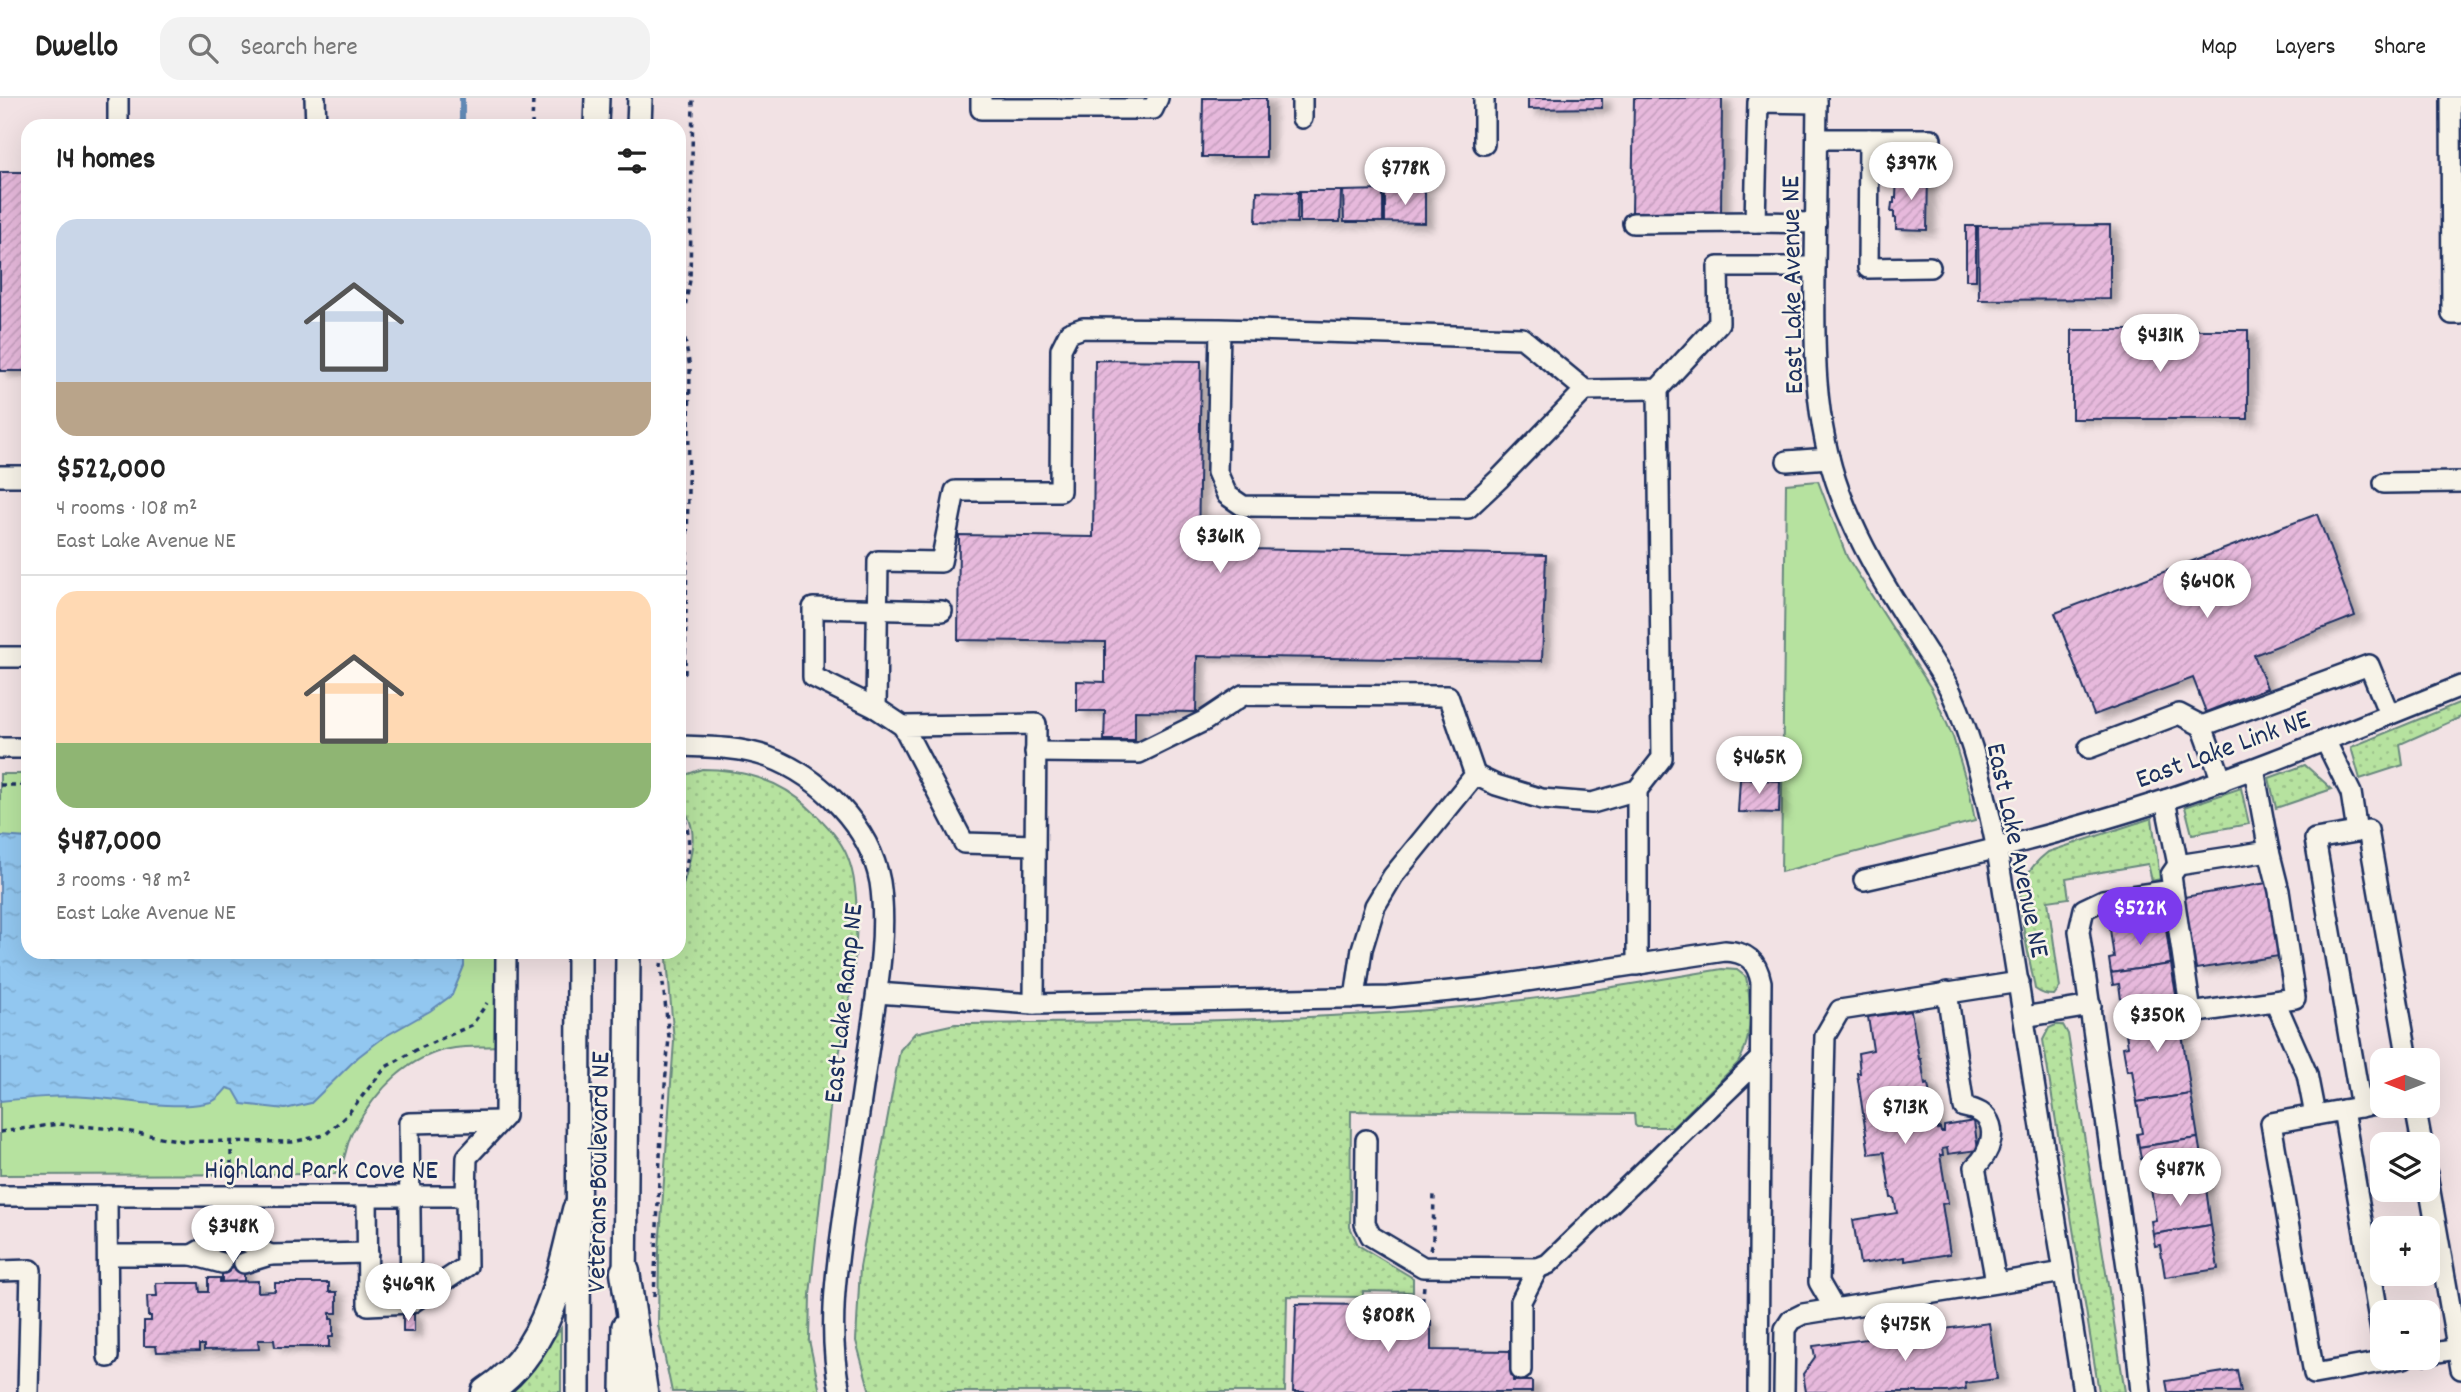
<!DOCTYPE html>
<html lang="en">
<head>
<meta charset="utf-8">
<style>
  :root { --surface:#fff; --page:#f2f2f2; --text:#222; --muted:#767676; --line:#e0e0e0; --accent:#7c3aed }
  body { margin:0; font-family:Dekko,sans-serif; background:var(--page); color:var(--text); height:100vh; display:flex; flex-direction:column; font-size:26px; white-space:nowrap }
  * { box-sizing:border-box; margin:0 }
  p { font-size:23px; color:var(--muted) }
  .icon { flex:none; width:38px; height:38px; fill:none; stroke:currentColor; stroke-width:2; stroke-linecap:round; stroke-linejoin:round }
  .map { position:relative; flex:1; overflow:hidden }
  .details { position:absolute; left:21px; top:21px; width:665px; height:840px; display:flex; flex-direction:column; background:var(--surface); border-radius:21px; box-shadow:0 7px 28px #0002 }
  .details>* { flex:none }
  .needle { width:46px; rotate:270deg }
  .tools { position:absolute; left:2370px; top:950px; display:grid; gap:14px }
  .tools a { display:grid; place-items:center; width:70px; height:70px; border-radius:14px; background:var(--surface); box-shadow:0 7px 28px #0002; font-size:35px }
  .price { position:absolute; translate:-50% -60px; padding:0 16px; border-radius:24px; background:#fff; color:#222; font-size:23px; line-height:46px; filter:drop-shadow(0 2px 4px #0008) }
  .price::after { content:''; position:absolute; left:50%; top:42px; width:21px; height:16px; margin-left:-10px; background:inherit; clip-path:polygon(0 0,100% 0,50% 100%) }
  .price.active { background:var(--accent); color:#fff }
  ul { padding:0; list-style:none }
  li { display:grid; align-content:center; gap:14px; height:371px; padding:0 35px }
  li+li { border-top:2px solid var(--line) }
  li span { display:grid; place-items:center; height:217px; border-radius:21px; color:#555 }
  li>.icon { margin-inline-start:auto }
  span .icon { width:126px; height:126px; fill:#fffc; stroke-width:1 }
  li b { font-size:30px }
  h2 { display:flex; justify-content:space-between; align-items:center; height:84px; padding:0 35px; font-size:30px }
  header { display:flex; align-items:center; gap:42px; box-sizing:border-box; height:98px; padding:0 35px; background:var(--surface); border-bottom:2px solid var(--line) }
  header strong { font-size:33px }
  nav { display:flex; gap:38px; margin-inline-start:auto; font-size:24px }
  .search { width:490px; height:63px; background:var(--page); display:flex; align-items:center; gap:18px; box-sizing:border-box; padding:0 24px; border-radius:21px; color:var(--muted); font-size:26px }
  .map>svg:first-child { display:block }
</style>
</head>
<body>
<header>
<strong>Dwello</strong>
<div class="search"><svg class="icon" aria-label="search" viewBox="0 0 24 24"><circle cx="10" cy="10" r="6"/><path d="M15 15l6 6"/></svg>Search here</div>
<nav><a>Map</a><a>Layers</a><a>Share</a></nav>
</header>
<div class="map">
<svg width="2461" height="1294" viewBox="0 0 2461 1294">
  <defs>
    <pattern id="grass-dots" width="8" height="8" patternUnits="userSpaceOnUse" patternTransform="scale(1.75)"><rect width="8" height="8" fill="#b6e29f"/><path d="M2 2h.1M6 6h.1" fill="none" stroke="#9cc28b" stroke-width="1.8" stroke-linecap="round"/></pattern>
    <pattern id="water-ripples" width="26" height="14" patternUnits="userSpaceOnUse" patternTransform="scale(1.75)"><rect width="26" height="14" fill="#92c7f0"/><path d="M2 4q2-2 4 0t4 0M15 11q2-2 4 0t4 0" fill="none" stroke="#7dabd0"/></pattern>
    <pattern id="building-hatch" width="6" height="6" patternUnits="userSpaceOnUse" patternTransform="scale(1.75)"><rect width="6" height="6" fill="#e7b9dc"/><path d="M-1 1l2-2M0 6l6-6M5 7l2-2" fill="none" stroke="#c69fbf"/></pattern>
    <filter id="shadow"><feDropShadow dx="8" dy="4.5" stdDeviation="3.5" flood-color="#0004"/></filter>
  </defs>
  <rect width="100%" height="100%" fill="#f2e2e4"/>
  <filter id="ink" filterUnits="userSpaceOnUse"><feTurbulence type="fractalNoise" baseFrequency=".0143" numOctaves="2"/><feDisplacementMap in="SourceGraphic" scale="14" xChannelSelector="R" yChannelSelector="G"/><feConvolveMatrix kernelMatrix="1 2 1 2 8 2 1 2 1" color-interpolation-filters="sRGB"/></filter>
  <g filter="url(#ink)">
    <g fill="url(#grass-dots)" stroke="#68887e" stroke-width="2">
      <polygon points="2461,604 2461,619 2400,646 2403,667 2360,681 2351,649"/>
      <polygon points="2305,667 2332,691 2276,710 2269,680"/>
      <path d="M702 671C740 671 781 682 809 710 824 724 841 741 848 760 869 813 847 927 833 982L810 1197 809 1242 820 1294H672L658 1227 659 1152 674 943 667 861 668 854H679C679 838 677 820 679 805 684 772 707 735 679 706V683L685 677Z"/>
      <polygon points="2241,690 2249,726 2192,736 2185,709"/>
      <path d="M2152 720 2160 781 2152 783 2148 766 2066 780 2069 800 2048 803 2060 889 2054 897C2046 897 2042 896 2035 891 2031 866 2018 816 2021 794 2024 777 2035 764 2048 754Z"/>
      <path d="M1722 871 1737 872 1746 879C1752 907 1753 939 1738 965L1673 1029H1637L1635 1027 1634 1016 1351 1013 1350 1129 1358 1147 1413 1180V1194L1363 1193V1199L1287 1198 1285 1294H870L856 1243 860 1169 900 952 915 935 955 926C1104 924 1253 924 1401 914 1509 907 1616 889 1722 871Z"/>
      <polygon points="2056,927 2063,927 2068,936 2125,1294 2099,1294 2043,942 2049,930"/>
      <polygon points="561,1230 561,1294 506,1294 530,1273"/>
    </g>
    <g fill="#b6e29f" stroke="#68887e" stroke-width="2">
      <polygon points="1818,383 1847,459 1931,590 1953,639 1970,696 1975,723 1781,774 1786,386"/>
      <path d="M0 676H28V854H499L498 948C484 949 469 948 455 950 407 957 376 993 353 1033 345 1047 347 1064 335 1076L0 1077Z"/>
    </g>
    <path fill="url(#water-ripples)" stroke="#628ab6" stroke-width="2" d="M0 738 28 740V854H464V868L452 897 430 913 384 939 358 959 311 1005 285 1011 242 1006 234 992 227 990C221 997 216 1004 206 1005 172 1012 122 1001 87 999 58 997 29 1000 0 1003Z"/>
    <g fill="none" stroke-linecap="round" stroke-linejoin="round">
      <polyline stroke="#628ab6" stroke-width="6" points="462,28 462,0"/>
    </g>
    <g fill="url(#building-hatch)" stroke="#1b2f5e" stroke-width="2" filter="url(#shadow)">
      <polygon points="1203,0 1266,0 1266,59 1202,59"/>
      <polygon points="1528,0 1602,0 1602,10 1528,11"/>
      <polygon points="1634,0 1722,0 1721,116 1632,115"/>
      <rect x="0" y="74" width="28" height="199"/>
      <polygon points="1897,75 1928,76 1927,132 1896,131 1896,120 1894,120 1894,114 1891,114 1892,105 1894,105 1894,100 1896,100"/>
      <polygon points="1383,92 1383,124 1344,124 1343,93"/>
      <polygon points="1257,93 1298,94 1297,125 1256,124"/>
      <polygon points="1300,93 1341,93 1340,124 1300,124"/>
      <polygon points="1385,93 1425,93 1425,125 1385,124"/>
      <polygon points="2110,127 2110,201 1979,202 1978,128"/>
      <rect x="1966" y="128" width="10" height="54"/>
      <rect x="2072" y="232" width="176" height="89"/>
      <polygon points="1095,262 1201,263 1198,450 1546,457 1542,563 1197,558 1196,614 1135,613 1135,642 1104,642 1105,613 1077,613 1077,583 1105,584 1105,544 958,542 959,437 1093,439"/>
      <polygon points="2317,416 2355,518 2254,557 2267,590 2206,614 2193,580 2094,617 2055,515"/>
      <polygon points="1740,681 1780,683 1779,715 1738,714"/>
      <polygon points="2267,785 2279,858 2196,871 2184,799"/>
      <polygon points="2165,823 2171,866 2111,875 2109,861 2114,860 2110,831"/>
      <polygon points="2171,866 2178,909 2123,917 2119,886 2113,887 2111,875"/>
      <polygon points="2178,909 2191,996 2137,1004 2132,972 2127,973 2123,949 2128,948 2123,917"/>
      <polygon points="1911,913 1919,961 1921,961 1925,987 1928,986 1934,1021 1936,1021 1938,1031 1940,1030 1941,1034 1944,1034 1944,1028 1974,1023 1978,1052 1948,1056 1947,1050 1942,1051 1943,1057 1940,1057 1948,1105 1942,1106 1950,1156 1905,1163 1905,1159 1860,1166 1853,1122 1897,1115 1894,1100 1891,1100 1884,1054 1869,1056 1857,975 1860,975 1858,955 1873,952 1868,919"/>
      <polygon points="2191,996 2198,1040 2139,1049 2137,1036 2142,1035 2137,1004"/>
      <polygon points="2198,1040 2205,1083 2151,1091 2146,1060 2141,1061 2139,1049"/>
      <polygon points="2205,1083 2211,1127 2153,1136 2151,1123 2156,1122 2151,1091"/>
      <polygon points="2211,1127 2218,1171 2165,1179 2160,1147 2155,1148 2153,1136"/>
      <polygon points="222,1151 244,1151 244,1183 222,1184"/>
      <polygon points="208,1180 220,1180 220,1184 258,1183 258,1194 275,1193 275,1185 329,1185 329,1194 337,1194 337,1215 330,1215 330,1221 333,1221 333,1239 329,1239 329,1249 275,1249 274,1242 258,1242 259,1251 204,1252 204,1247 199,1247 199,1253 157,1254 156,1248 144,1248 144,1223 151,1223 151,1218 148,1218 147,1198 157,1198 156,1185 199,1185 200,1194 208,1194"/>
      <polygon points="1369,1203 1412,1203 1411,1223 1431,1223 1431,1252 1514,1253 1513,1283 1532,1283 1532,1294 1293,1294 1296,1206 1369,1207"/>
      <rect x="403" y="1216" width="11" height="18"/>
      <polygon points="1989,1225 1997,1281 1965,1285 1966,1291 1947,1294 1806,1294 1803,1276 1815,1259 1813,1248"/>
      <polygon points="2237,1272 2241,1294 2168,1294 2166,1283"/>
    </g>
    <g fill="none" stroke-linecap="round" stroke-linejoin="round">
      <g stroke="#1b2f5e" stroke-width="24">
        <g id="minor">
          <polyline points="118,0 118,28"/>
          <polyline points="315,0 316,28"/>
          <polyline points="981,0 981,11 1153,11 1158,0"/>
          <polyline points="1484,0 1484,46"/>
          <path d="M1817 0C1816 57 1816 113 1815 170 1814 246 1813 323 1840 395 1859 446 1886 490 1915 535 1926 554 1941 574 1951 594 1974 644 1986 698 1997 752L2083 1294"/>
          <polyline points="2451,0 2452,216 2461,216"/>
          <polyline points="1302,20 1302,0"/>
          <polyline points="1817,41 1931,41"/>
          <polyline points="1869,41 1868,170 1930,169"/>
          <polyline points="1633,125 1755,124"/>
          <polyline points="1816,125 1755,124 1758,4 1817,5"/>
          <polyline points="1585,292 1658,291 1719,225 1718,169 1815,169"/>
          <polyline points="1787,363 1829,360"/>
          <polyline points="0,378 28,378"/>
          <polyline points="2384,385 2461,384"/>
          <polyline points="0,559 28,559"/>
          <polyline points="876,610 878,463 941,464 955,393 1060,393 1061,251 1069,235 1083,230 1220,231 1522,240 1585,292 1500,380 1468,410 1243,408 1227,397 1217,374 1220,231"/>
          <polyline points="903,628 876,610 813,579 813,510 942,513"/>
          <polyline points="2202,628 2222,683"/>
          <polyline points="2325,642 2351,695 2357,734"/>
          <path d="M679 648C709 649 740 649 768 659 820 678 870 729 880 784 887 830 879 881 872 927 864 982 856 1038 847 1094 838 1161 826 1227 840 1294"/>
          <polyline points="0,650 28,650"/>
          <polyline points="2089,650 2179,616 2202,628 2369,567 2389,616"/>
          <polyline points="1035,654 1139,655 1204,623 1243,597 1448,598 1475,677 1393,778 1375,808 1362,851 1355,900"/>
          <polyline points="1475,677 1496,687 1542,701 1592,705 1637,692 1662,660 1658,291"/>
          <polyline points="2165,702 2178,767"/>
          <path d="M1864 782C1966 759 2068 734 2168 701 2267 668 2364 626 2461 588"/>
          <polyline points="2173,792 2191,915 2295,900 2279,793 2269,753"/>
          <polyline points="1637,867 1637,692"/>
          <path d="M1947 894 1964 1009C1969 1010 1976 1012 1981 1015 2001 1028 1989 1057 1975 1069L1996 1184"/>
          <path d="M877 895 1034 906 1389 899 1481 890 1725 853C1747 854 1757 863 1761 884L1758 1294"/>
          <polyline points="2275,903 2307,976 2315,1017"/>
          <polyline points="1034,906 1036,626 903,628 964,745 1035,747"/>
          <polyline points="2024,919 2091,908"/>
          <polyline points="2382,1005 2271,1025 2314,1276 2404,1260"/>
          <polyline points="2415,1008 2422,1046"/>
          <polyline points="2361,1009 2315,741 2368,732 2408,962"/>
          <polyline points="2343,1012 2382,1239"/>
          <polyline points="1366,1042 1365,1126 1371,1138 1423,1169 1538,1170 1548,1166 1761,960"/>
          <polyline points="2427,1076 2461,1271"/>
          <polyline points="0,1098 466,1098 467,1059 505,1018 506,854"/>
          <polyline points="107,1098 108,1259"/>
          <polyline points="367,1098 368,1207 411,1205 467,1168 466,1098"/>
          <polyline points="108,1157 192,1157 222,1165"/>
          <polyline points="192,1157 231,1135 270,1157"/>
          <polyline points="244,1165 270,1157 368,1155"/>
          <polyline points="0,1173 31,1172 28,1294"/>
          <polyline points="411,1205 409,1025 500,1023"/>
          <polyline points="1834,1210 1819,1184 1825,938 1840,912 2019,884"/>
          <polyline points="2427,1256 2457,1251"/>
          <polyline points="1521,1272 1521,1203 1538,1170"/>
          <polyline points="1784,1294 1785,1231 1791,1222 1803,1216 2064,1174"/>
          <polyline points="2141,1294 2131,1197 2079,833 2084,811 2103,802 2173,792 2171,777 2178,767 2269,753 2254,671"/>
        </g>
      </g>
      <g stroke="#1b2f5e" stroke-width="28">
        <g id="major">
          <polyline points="596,28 597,0"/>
          <polyline points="639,28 640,0"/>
          <polyline points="625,1190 628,854"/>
          <polyline points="578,1294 579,854"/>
          <polyline points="623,1294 624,1228"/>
        </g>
      </g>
      <g stroke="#1b2f5e" stroke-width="33">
        <g id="highway">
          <polyline points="625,1174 643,1294"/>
          <path d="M486 1294C548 1255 561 1178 577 1112"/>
        </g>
      </g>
      <g stroke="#1b2f5e" stroke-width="3.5" stroke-dasharray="5 5" stroke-linecap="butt">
        <polyline points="532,28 533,0"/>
        <polyline points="679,584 685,576 690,270 682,225 690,182 693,0"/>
        <polyline points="0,687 28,687"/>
        <path d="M679 712C696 736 687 768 679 794"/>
        <polyline points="0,1034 58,1026 114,1031 183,1043 292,1044 325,1037 346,1018 386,969 416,952 472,927 487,905"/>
        <polyline points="231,1043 231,1079"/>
        <polyline points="1430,1152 1433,1141 1434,1095"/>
        <polyline points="654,1199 661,1035 669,939 661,868 663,854"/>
        <polyline points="1421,1223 1424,1187"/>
      </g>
      <use href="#minor" stroke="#f7f3e8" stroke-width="19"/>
      <use href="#major" stroke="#f7f3e8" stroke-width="23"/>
      <use href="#highway" stroke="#f7f3e8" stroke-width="28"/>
    </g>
  </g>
  <g text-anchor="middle" stroke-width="5" stroke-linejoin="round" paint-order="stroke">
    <g font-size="28" fill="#1b2f5e" stroke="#f7f3e8">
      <text transform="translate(1790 187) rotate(-91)" y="10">East Lake Avenue NE</text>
      <text transform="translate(2222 649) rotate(-20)" y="10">East Lake Link NE</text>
      <text transform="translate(2020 752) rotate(78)" y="10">East Lake Avenue NE</text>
      <text transform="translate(841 905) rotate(-84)" y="10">East Lake Ramp NE</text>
      <text x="321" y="1080">Highland Park Cove NE</text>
      <text transform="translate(596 1074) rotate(-89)" y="10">Veterans Boulevard NE</text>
    </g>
  </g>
</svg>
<div class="tools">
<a><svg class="needle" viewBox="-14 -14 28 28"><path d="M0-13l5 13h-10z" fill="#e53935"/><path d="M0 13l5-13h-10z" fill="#767676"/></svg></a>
<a><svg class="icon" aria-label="layers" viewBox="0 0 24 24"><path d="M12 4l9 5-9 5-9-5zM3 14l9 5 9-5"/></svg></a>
<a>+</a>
<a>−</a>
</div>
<b class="price" style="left:1911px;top:104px">$397K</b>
<b class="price" style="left:1405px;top:109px">$778K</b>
<b class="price" style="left:2160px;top:276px">$431K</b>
<b class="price" style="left:1220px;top:477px">$361K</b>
<b class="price" style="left:2207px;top:522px">$640K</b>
<b class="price" style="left:1759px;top:698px">$465K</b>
<b class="price active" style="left:2140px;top:849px">$522K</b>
<b class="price" style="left:2157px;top:956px">$350K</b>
<b class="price" style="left:1905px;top:1048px">$713K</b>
<b class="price" style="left:2180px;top:1110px">$487K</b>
<b class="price" style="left:233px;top:1167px">$348K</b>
<b class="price" style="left:408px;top:1225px">$469K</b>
<b class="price" style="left:1388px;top:1256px">$808K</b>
<b class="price" style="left:1905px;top:1265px">$475K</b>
<section class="details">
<h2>14 homes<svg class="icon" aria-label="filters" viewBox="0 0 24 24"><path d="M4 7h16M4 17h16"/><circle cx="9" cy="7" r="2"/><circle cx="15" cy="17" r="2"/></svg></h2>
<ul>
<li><span style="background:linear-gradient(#c9d6e8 75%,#b9a48a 0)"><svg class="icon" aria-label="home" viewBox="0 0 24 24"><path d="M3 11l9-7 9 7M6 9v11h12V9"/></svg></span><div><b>$522,000</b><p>4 rooms · 108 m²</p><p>East Lake Avenue NE</p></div></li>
<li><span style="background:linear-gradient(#ffd9b3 70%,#8fb573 0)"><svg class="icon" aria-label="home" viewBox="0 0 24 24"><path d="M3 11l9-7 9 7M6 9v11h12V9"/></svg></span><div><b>$487,000</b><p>3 rooms · 98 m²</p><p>East Lake Avenue NE</p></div></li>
</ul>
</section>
</div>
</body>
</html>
